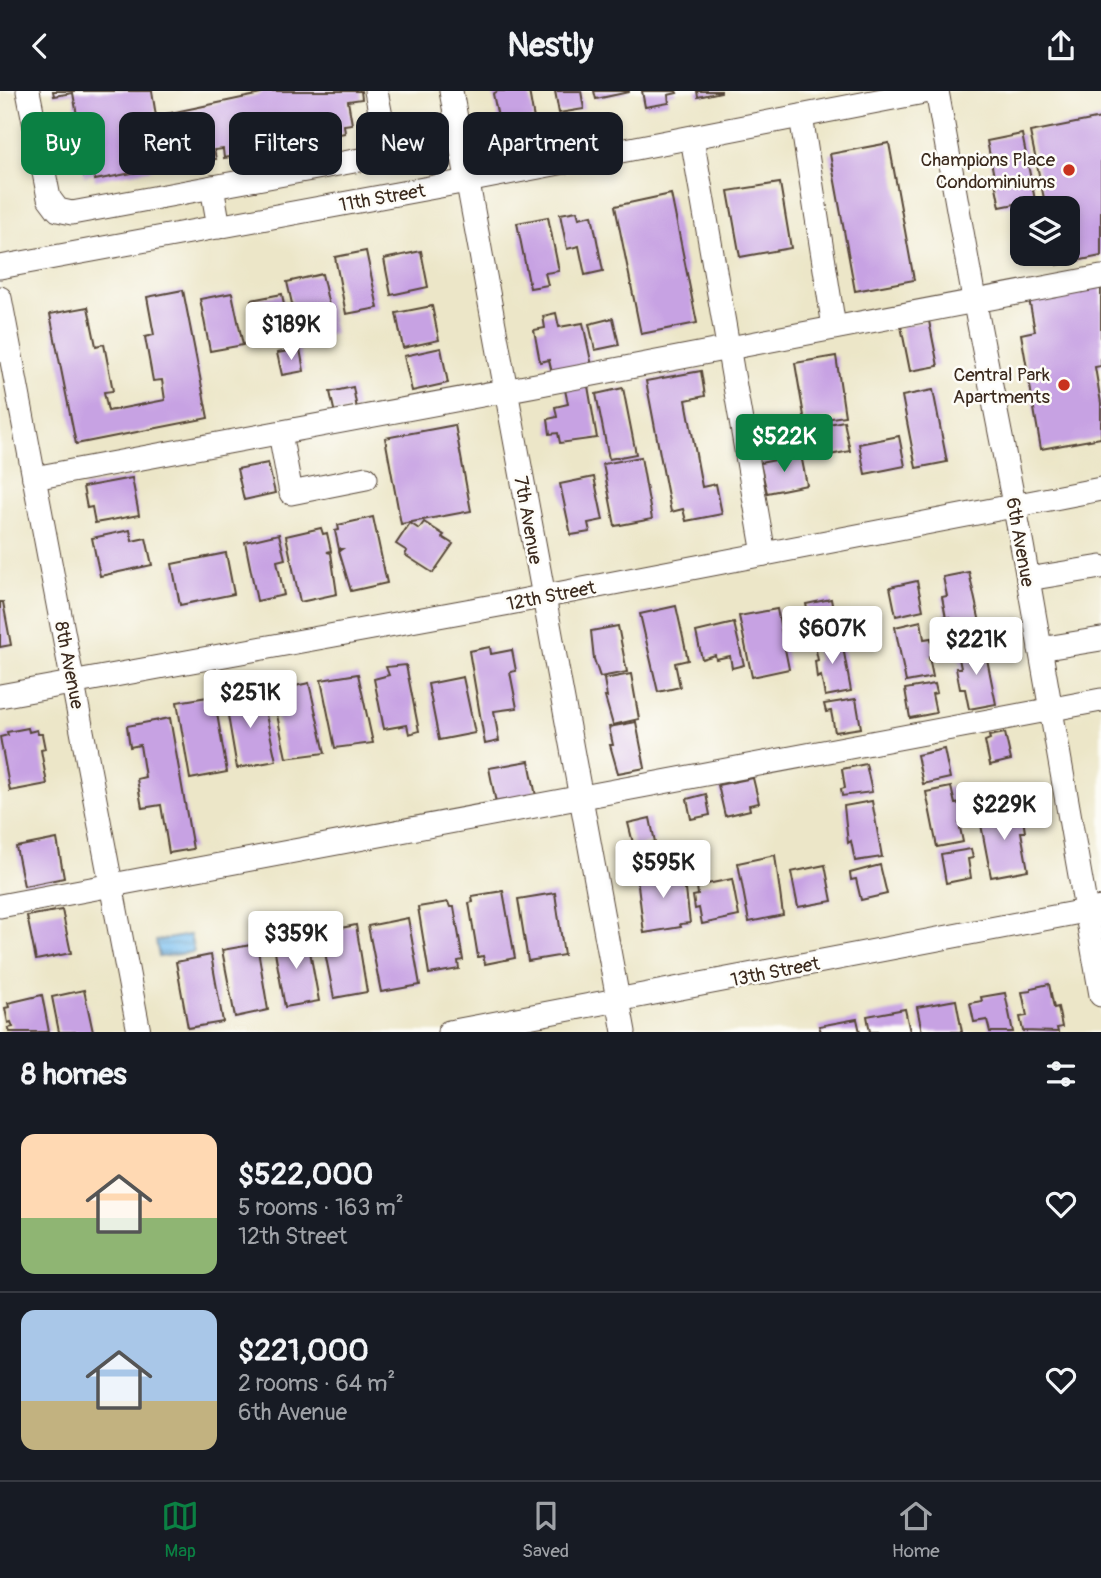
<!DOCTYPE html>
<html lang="en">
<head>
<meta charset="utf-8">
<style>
  :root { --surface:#171b24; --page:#20242c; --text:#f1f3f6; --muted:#9ea1a6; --line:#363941; --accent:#0b8043 }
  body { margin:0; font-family:Pangolin,sans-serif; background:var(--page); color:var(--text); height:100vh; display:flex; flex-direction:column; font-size:26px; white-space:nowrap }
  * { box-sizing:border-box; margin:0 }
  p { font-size:23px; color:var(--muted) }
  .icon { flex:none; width:38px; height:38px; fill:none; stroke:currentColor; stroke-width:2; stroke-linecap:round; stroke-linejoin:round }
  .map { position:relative; height:941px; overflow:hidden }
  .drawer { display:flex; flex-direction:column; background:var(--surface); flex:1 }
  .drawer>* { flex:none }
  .hud { position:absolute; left:21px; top:21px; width:700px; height:63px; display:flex; gap:14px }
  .buttons { position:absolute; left:1010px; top:105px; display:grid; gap:14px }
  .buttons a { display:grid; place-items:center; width:70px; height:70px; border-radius:14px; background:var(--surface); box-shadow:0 4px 10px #0003; font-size:35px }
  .price { position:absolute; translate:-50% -60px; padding:0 16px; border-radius:7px; background:#fff; color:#222; font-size:23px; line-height:46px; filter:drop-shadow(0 2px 4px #0008) }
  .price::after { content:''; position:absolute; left:50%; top:42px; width:21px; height:16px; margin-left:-10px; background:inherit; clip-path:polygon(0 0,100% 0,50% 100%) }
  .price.active { background:var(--accent); color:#fff }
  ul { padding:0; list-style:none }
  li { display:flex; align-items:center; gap:21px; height:175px; padding:0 21px }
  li+li { border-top:2px solid var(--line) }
  li span { display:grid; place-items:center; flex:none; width:196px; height:140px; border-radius:14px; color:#555 }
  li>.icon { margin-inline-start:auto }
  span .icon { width:84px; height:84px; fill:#fffc; stroke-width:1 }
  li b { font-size:30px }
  h2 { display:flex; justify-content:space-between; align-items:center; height:84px; padding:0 21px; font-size:30px }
  .pill { padding:0 24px; border-radius:14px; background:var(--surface); box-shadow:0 4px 10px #0003; font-size:24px; line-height:63px }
  .pill.active { background:var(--accent); color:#fff }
  header { display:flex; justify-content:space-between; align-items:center; height:91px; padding:0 21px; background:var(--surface); font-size:32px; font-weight:800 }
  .tabs { display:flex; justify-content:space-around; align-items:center; height:98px; border-top:2px solid var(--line); background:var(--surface); font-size:19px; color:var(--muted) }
  .tabs a { display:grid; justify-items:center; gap:4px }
  .tabs .active { color:var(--accent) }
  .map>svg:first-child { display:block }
</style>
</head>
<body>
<header><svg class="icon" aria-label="back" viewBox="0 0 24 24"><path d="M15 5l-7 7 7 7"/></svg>Nestly<svg class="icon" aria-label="share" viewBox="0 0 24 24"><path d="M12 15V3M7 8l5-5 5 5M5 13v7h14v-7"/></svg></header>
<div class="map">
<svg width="1101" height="941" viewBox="0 0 1101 941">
  <defs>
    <pattern id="water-rules" width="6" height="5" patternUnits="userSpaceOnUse" patternTransform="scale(1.75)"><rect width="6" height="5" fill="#7ac0f1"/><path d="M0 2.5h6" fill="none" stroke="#659cc3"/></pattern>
  </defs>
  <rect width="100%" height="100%" fill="#fdfcf7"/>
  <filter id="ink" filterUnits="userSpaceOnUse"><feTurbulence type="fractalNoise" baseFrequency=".0143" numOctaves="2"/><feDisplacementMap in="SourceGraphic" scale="14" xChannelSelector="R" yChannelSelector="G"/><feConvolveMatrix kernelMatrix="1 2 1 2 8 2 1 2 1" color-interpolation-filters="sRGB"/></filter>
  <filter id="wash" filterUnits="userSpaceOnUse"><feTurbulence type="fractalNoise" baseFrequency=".00686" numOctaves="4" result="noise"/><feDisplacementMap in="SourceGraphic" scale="28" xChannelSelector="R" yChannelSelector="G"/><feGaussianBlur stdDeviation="1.57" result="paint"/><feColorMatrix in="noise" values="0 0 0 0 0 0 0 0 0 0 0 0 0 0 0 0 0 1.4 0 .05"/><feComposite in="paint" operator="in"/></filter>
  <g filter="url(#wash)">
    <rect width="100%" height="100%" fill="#ece6c8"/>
    <polygon fill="url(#water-rules)" stroke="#5a7588" stroke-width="2" points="190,844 194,861 159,866 156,850"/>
    <g id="blocks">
      <g fill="#c7a2e3">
        <polygon points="53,0 152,0 156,25 261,3 261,0 361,0 362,8 348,10 352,33 344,34 345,42 286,53 284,47 274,49 276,58 224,67 223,58 214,59 216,68 165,77 164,70 152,72 153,78 95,89 94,83 84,85 80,60 66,63 64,50 81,47 73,2 54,5"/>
        <polygon points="498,0 529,0 534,28 500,35 493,3"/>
        <polygon points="555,0 581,0 584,18 559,22"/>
        <polygon points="594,0 629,0 629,1 596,8"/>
        <polygon points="642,0 676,0 677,2 668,4 669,12 645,16"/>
        <polygon points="697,0 721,0 721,1 698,6"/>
        <polygon points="1101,27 1101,165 1057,174 1055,163 1068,163 1068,117 1046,117 1030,41"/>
        <polygon points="1022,43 1035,109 1000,116 987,50"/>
        <polygon points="889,52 914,189 855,200 830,63"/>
        <polygon points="780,92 791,157 740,166 728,100"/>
        <polygon points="671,103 697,232 641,243 615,115"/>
        <polygon points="577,120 579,127 592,124 603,180 585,184 579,155 567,158 560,123"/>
        <polygon points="548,126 559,180 545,182 548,194 530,197 517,132"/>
        <polygon points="366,160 378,217 346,223 335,166"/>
        <polygon points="421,160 428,196 391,204 384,168"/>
        <polygon points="322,183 335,242 322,245 324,251 302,256 287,191"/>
        <polygon points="1101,195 1101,275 1095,276 1101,312 1101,347 1041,358 1021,243 1035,240 1029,208"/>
        <polygon points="183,199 208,327 76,353 50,223 88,216 96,255 104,253 113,300 104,301 108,320 165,309 162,289 153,290 145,246 154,244 147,206"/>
        <polygon points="232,202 243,254 210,260 200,208"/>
        <polygon points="282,203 288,236 257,242 251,209"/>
        <polygon points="432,215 439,249 403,257 396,222"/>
        <polygon points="556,222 559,236 583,232 592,275 552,282 549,269 540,271 534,239 545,237 543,225"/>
        <polygon points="613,227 619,254 595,259 589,233"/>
        <polygon points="929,230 938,275 910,280 901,235"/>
        <polygon points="441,257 448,292 412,300 404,265"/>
        <polygon points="300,258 304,280 282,284 277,262"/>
        <polygon points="836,265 845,325 805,331 795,272"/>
        <polygon points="701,280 705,305 686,309 702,396 716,393 722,423 686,430 683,418 671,421 646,290"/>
        <polygon points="588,295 597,347 560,352 558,342 550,343 548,328 557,326 555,316 568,313 565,299"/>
        <polygon points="353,296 357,318 335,323 330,301"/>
        <polygon points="623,297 636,363 609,368 596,303"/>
        <polygon points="933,299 947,371 916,377 902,305"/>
        <polygon points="844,330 850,360 810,368 804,338"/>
        <polygon points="455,334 471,420 401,433 385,347"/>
        <polygon points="899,345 905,375 865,383 859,353"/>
        <polygon points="801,364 807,394 767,402 760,372"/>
        <polygon points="641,366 652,428 615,435 603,373"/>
        <polygon points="268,372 275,402 244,409 237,378"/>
        <polygon points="594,386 603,429 588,432 590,441 571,444 560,393"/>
        <polygon points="132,387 139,424 95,432 92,416 87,417 83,396"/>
        <polygon points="373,426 387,492 351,500 339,460 342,458 339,458 335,440 339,439 338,434"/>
        <polygon points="424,431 444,444 442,446 453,453 433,482 405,464 407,460 396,453 410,432 419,438"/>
        <polygon points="321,437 323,443 327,442 331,460 327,461 331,462 337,503 300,511 286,445"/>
        <polygon points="130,439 132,450 146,447 152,474 100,485 92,447"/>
        <polygon points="279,443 285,468 277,470 284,504 257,510 245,451"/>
        <polygon points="226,462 234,503 180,514 172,473"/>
        <polygon points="969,481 982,541 954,547 950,526 946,527 942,506 947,505 943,486"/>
        <polygon points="917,490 923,519 896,525 890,496"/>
        <polygon points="831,508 836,536 807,540 805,533 810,532 806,513"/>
        <polygon points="0,511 3,511 11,554 0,556"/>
        <polygon points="676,515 688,569 675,572 680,596 658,601 640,523"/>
        <polygon points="777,518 789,578 752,586 739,525"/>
        <polygon points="921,530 924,548 931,547 934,565 929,566 933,586 906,591 895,536"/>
        <polygon points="734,532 744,574 732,577 730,565 716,568 715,564 702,568 696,541"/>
        <polygon points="618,535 627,581 600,586 594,568 591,540"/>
        <polygon points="841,545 851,600 825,605 821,585 817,587 815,570 818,569 814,550"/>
        <polygon points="984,553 996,613 969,618 965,598 960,598 956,577 961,577 957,558"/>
        <polygon points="490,556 491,563 512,559 516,580 510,581 517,617 494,620 499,650 485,653 469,560"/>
        <polygon points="406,574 419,640 409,643 407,634 384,638 374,588 389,584 386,576"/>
        <polygon points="358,583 373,652 335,657 321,589"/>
        <polygon points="631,583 639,628 613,634 605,606 607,606 604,588"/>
        <polygon points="463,586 475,642 439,649 428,593"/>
        <polygon points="309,592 325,662 286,667 272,600"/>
        <polygon points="935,593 937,602 932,603 936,622 910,627 905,598"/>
        <polygon points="261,601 276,670 237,677 225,607"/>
        <polygon points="214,605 227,681 190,688 177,611"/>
        <polygon points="856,608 861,637 835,641 831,620 826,621 824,613"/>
        <polygon points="170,627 193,758 169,762 161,714 142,717 137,688 145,686 140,654 130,656 127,635"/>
        <polygon points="636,631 645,677 618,682 610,654 613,654 609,636"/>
        <polygon points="28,637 29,641 37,639 38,643 42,643 45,658 41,659 47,693 10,700 0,646 8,644 7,641"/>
        <polygon points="1005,642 1011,669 990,674 985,650 990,648 989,645"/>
        <polygon points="944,658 950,687 923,693 917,664"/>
        <polygon points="529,670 536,705 496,712 489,677"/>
        <polygon points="866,673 872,701 842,705 841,698 845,697 842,678"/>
        <polygon points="753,687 759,712 749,714 750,719 725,725 718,694"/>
        <polygon points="951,696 955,713 961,712 965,731 959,732 963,751 937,756 926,701"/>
        <polygon points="706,703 710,724 691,728 687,708"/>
        <polygon points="872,710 882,766 855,770 851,750 848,752 844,715"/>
        <polygon points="1012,717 1014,729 1023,728 1025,741 1021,741 1028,779 991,786 979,723"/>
        <polygon points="650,727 655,751 634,756 628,732"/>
        <polygon points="57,748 64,787 24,795 16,756"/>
        <polygon points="971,758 973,767 968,768 971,787 946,792 941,763"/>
        <polygon points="775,764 783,824 749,831 738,772"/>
        <polygon points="679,772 684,799 686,799 690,832 680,833 681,836 644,842 637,786 664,782 663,775"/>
        <polygon points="825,774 832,810 798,816 791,781"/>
        <polygon points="880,774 887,803 861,809 856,788 851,789 850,782"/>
        <polygon points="732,788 739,825 702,833 699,817 695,818 693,805 698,804 697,795"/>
        <polygon points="503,800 515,867 485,873 483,865 478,866 469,812 473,811 472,805"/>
        <polygon points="555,802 564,864 528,870 518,808"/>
        <polygon points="448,811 450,816 454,816 463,869 458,870 459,878 429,883 418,816"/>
        <polygon points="62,819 71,862 36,869 27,825"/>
        <polygon points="408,827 420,894 381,901 368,835"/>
        <polygon points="356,834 367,901 334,907 321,841"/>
        <polygon points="307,844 319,910 285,916 273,850"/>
        <polygon points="257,853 268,919 235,926 222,859"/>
        <polygon points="211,864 223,931 188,937 176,871"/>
        <polygon points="1049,893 1054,917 1058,916 1062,936 1057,937 1058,941 1023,940 1020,926 1027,925 1022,901 1031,900 1031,897"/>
        <polygon points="84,899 93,941 59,941 52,906"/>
        <polygon points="1005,902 1013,941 990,941 987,929 974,931 970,912 982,910 981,906"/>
        <polygon points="42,904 49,941 10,941 8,937 13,936 11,931 8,932 5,917 9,916 8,912"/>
        <polygon points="956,909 962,941 922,941 917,916"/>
        <polygon points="905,918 910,941 870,941 867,925"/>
        <polygon points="857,928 860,941 821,941 819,935"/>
      </g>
    </g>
  </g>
  <g filter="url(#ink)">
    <use href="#blocks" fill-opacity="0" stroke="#564638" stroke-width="2"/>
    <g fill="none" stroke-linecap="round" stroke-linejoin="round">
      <g stroke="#564638" stroke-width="25">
        <g id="minor">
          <polyline points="28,0 49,107 58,119 72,122 365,68 379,61 385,46 376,0"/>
          <polyline points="451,0 624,941"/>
          <polyline points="937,0 974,208 1022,454 1101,904"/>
          <polyline points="801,25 834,236"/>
          <polyline points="692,47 764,463"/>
          <polyline points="212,96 219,136"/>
          <polyline points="0,176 467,90 929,0"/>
          <polyline points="0,207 139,941"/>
          <polyline points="280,342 291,402 366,387"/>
          <polyline points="34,387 536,294 1101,186"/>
          <polyline points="1028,488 1101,476"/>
          <polyline points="1040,558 1101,548"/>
          <polyline points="0,605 510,512 1101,398"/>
          <polyline points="0,815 1101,609"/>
          <polyline points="449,941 1101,817"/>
        </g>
      </g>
      <use href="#minor" stroke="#fff" stroke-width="23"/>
    </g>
  </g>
  <g fill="#c8321e" stroke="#fdfcf7" stroke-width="2.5">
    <circle cx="1069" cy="79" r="7"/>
    <circle cx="1064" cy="294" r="7"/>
  </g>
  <g text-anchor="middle" stroke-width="5" stroke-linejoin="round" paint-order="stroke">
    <g font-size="19" fill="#3b2a1e" stroke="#fdfcf7" text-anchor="end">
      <text x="1055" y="75">Champions Place<tspan x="1055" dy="22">Condominiums</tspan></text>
      <text x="1050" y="290">Central Park<tspan x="1050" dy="22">Apartments</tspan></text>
    </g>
    <g font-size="19" fill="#3b2a1e" stroke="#fdfcf7">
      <text transform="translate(382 106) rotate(-10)" y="7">11th Street</text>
      <text transform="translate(529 429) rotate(80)" y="7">7th Avenue</text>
      <text transform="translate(1021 451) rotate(80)" y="7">6th Avenue</text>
      <text transform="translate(551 504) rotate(-11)" y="7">12th Street</text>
      <text transform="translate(70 574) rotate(79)" y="7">8th Avenue</text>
      <text transform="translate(775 880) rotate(-11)" y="7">13th Street</text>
    </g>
  </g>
</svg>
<div class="buttons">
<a><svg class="icon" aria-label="layers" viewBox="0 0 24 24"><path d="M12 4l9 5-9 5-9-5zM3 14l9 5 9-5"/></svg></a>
</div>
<b class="price" style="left:291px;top:271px">$189K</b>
<b class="price active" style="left:784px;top:383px">$522K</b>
<b class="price" style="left:832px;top:575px">$607K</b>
<b class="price" style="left:976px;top:586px">$221K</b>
<b class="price" style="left:250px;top:639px">$251K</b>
<b class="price" style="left:1004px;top:751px">$229K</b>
<b class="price" style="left:663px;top:809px">$595K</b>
<b class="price" style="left:296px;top:880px">$359K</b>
<div class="hud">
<a class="pill active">Buy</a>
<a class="pill">Rent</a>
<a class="pill">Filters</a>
<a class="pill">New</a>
<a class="pill">Apartment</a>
</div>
</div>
<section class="drawer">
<h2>8 homes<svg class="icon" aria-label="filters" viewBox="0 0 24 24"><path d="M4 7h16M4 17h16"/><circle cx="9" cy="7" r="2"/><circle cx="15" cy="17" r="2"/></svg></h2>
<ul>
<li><span style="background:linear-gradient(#ffd9b3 60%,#8fb573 0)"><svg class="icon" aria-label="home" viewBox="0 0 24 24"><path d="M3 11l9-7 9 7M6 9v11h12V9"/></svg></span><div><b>$522,000</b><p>5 rooms · 163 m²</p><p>12th Street</p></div><svg class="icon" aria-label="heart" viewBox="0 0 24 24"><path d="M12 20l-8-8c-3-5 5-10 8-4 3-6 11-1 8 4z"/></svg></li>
<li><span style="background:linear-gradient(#a9c7e8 65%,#c2b280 0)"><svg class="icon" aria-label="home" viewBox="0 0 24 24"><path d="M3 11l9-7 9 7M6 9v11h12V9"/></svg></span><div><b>$221,000</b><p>2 rooms · 64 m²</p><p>6th Avenue</p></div><svg class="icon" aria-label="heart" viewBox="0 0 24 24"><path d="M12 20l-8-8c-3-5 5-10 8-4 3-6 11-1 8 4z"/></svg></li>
</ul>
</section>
<nav class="tabs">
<a class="active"><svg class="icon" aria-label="map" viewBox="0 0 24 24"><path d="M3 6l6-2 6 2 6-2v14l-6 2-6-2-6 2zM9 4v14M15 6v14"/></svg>Map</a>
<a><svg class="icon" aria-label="saved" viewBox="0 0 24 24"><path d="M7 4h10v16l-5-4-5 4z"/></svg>Saved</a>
<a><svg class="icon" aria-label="home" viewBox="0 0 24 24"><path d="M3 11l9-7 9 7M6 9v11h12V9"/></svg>Home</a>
</nav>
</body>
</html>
